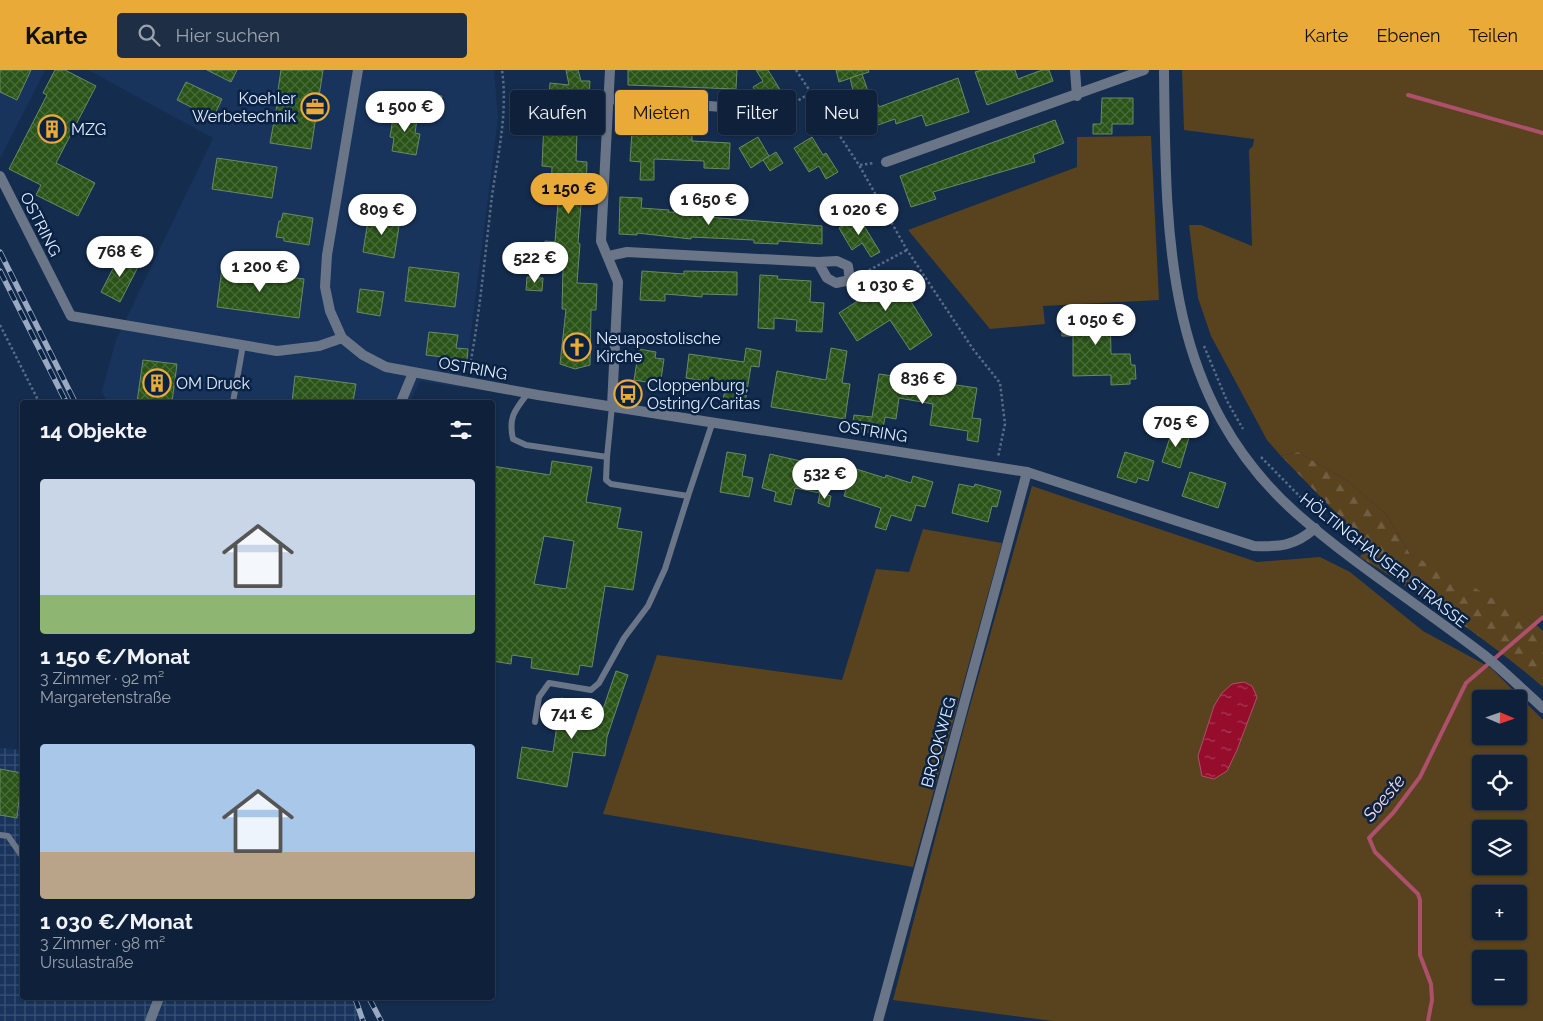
<!DOCTYPE html>
<html lang="de">
<head>
<meta charset="utf-8">
<style>
  :root { --surface:#0f213a; --page:#1d2e45; --text:#f1f3f6; --muted:#9ba3af; --line:#2f3e54; --accent:#eaaa38 }
  body { margin:0; font-family:Raleway,sans-serif; background:var(--page); color:var(--text); height:100vh; display:flex; flex-direction:column; font-size:19px; white-space:nowrap }
  * { box-sizing:border-box; margin:0 }
  p { font-size:16px; color:var(--muted) }
  .icon { flex:none; width:28px; height:28px; fill:none; stroke:currentColor; stroke-width:2; stroke-linecap:round; stroke-linejoin:round }
  .map { position:relative; flex:1; overflow:hidden }
  .panel { position:absolute; left:20px; top:330px; width:475px; height:600px; display:flex; flex-direction:column; background:var(--surface); border-radius:5px; box-shadow:0 1px 4px #0004,0 0 0 1px var(--line) }
  .panel>* { flex:none }
  .top-card { position:absolute; left:510px; top:20px; width:475px; height:45px; display:flex; gap:10px }
  .needle { width:32px; rotate:92deg }
  .tools { position:absolute; left:1472px; top:620px; display:grid; gap:10px }
  .tools a { display:grid; place-items:center; width:55px; height:55px; border-radius:5px; background:var(--surface); box-shadow:0 1px 4px #0004,0 0 0 1px var(--line); font-size:25px }
  .price { position:absolute; translate:-50% -42px; padding:0 11px; border-radius:18px; background:#fff; color:#222; font-size:16px; line-height:32px; filter:drop-shadow(0 1px 2px #0008) }
  .price::after { content:''; position:absolute; left:50%; top:30px; width:15px; height:11px; margin-left:-8px; background:inherit; clip-path:polygon(0 0,100% 0,50% 100%) }
  .price.on { background:var(--accent); color:#111 }
  ul { padding:0; list-style:none }
  li { display:grid; align-content:center; gap:10px; height:265px; padding:0 20px }
  li span { display:grid; place-items:center; height:155px; border-radius:5px; color:#555 }
  li>.icon { margin-inline-start:auto }
  span .icon { width:90px; height:90px; fill:#fffc; stroke-width:1 }
  li b { font-size:21px }
  h2 { display:flex; justify-content:space-between; align-items:center; height:60px; padding:0 20px; font-size:21px }
  .tag { padding:0 18px; border-radius:5px; background:var(--surface); box-shadow:0 1px 4px #0004,0 0 0 1px var(--line); font-size:18px; line-height:45px }
  .tag.on { background:var(--accent); color:#111 }
  header { display:flex; align-items:center; gap:30px; box-sizing:border-box; height:70px; padding:0 25px; background:var(--accent); color:#111 }
  header strong { font-size:24px }
  nav { display:flex; gap:28px; margin-inline-start:auto; font-size:18px }
  .search { width:350px; height:45px; background:var(--page); display:flex; align-items:center; gap:12px; box-sizing:border-box; padding:0 18px; border-radius:5px; color:var(--muted); font-size:19px }
  .map>svg:first-child { display:block }
</style>
</head>
<body>
<header>
<strong>Karte</strong>
<div class="search"><svg class="icon" aria-label="search" viewBox="0 0 24 24"><circle cx="10" cy="10" r="6"/><path d="M15 15l6 6"/></svg>Hier suchen</div>
<nav><a>Karte</a><a>Ebenen</a><a>Teilen</a></nav>
</header>
<div class="map">
<svg width="1543" height="951" viewBox="0 0 1543 951">
  <defs>
    <pattern id="industrial-grid" width="8" height="8" patternUnits="userSpaceOnUse" patternTransform="scale(1.25)"><rect width="8" height="8" fill="#18345c"/><path d="M0 4h8M4 0v8" fill="none" stroke="#395274"/></pattern>
    <pattern id="forest-firs" width="22" height="20" patternUnits="userSpaceOnUse" patternTransform="scale(1.25)"><rect width="22" height="20" fill="#59431e"/><path d="M5 1l3.5 6h-7zM16 11l3.5 6h-7z" fill="#715e40"/></pattern>
    <pattern id="water-ripples" width="26" height="14" patternUnits="userSpaceOnUse" patternTransform="scale(1.25)"><rect width="26" height="14" fill="#960d2c"/><path d="M2 4q2-2 4 0t4 0M15 11q2-2 4 0t4 0" fill="none" stroke="#a93c56"/></pattern>
    <pattern id="building-cross-hatch" width="8" height="8" patternUnits="userSpaceOnUse" patternTransform="scale(1.25)"><rect width="8" height="8" fill="#2a5318"/><path d="M0 0l8 8M0 8l8-8" fill="none" stroke="#496c3b"/></pattern>
  </defs>
  <rect width="100%" height="100%" fill="#142c4e"/>
  <g fill="#18345c">
    <polygon points="0,0 45,0 1,87 0,85"/>
    <polygon points="88,0 494,0 498,48 464,318 420,311 410,332 107,332 102,321 116,270 213,68"/>
  </g>
  <polygon fill="url(#industrial-grid)" points="0,678 22,680 22,764 19,776 22,777 22,928 351,928 363,951 0,951"/>
  <g fill="#59431e" fill-rule="evenodd">
    <polygon points="1182,0 1543,0 1543,544 1534,553 1410,484 1386,444 1346,410 1298,382 1281,386 1267,370 1211,266 1198,228 1189,155 1201,155 1252,176 1249,80 1253,76 1254,69 1184,60"/>
    <polygon points="1151,66 1159,230 1043,236 1045,254 990,259 908,160 1077,97 1077,67"/>
    <path d="M1032 416 1257 492 1320 487 1350 502 1423 561 1491 598 1543 650V951H1053L893 930 966 650ZM1481 629H1519V666H1481ZM1481 694H1519V731H1481ZM1481 759H1519V796H1481ZM1481 824H1519V861H1481ZM1481 889H1519V926H1481Z"/>
    <polygon points="923,459 1002,473 913,797 603,744 657,585 842,610 876,499 909,502"/>
  </g>
  <path fill="url(#forest-firs)" d="M1298 382 1346 410 1386 444 1410 484 1475 518 1534 553 1543 561V617C1486 568 1424 527 1360 487L1368 476 1281 386Z"/>
  <polygon fill="url(#water-ripples)" stroke="#ac506b" points="1244,612 1252,616 1257,627 1237,680 1227,701 1214,709 1202,706 1198,686 1214,636 1222,623 1232,614"/>
  <g fill="none" stroke-linecap="round" stroke-linejoin="round">
    <g stroke="#ac506b" stroke-width="4">
      <polyline points="1408,25 1543,63"/>
      <polyline points="1428,951 1432,930 1431,914 1420,885 1420,830 1418,824 1375,782 1369,768 1393,743 1420,707 1466,613 1543,547"/>
    </g>
  </g>
  <g fill="url(#building-cross-hatch)" stroke="#6b8961" fill-rule="evenodd">
    <polygon points="0,0 31,0 17,30 0,22"/>
    <polygon points="55,0 65,0 96,16 56,93 95,113 78,146 36,125 41,115 9,99 47,25 43,23"/>
    <polygon points="207,0 237,0 231,12"/>
    <polygon points="281,0 323,0 311,79 270,73 277,35 276,34"/>
    <polygon points="566,0 578,0 581,11 590,11 588,36 578,35 576,91 587,92 586,121 582,121 578,173 580,174 577,213 597,214 596,240 591,240 590,295 575,299 560,294 566,239 562,239 563,199 543,197 545,171 555,172 559,120 551,120 552,97 542,96 544,51 547,51 550,13 569,15"/>
    <polygon points="628,0 737,0 736,19 628,15"/>
    <polygon points="756,0 768,0 787,31 777,38 773,32 765,37 753,17 763,11"/>
    <polygon points="836,0 868,0 869,2 839,12"/>
    <polygon points="982,0 1015,0 1018,9 1042,0 1049,0 1053,11 987,35 975,2"/>
    <polygon points="862,4 869,24 873,22 879,37 958,8 969,42 926,56 922,45 896,54 895,49 875,56 872,46 863,49 855,29 850,8"/>
    <polygon points="186,12 222,29 213,48 177,30"/>
    <polygon points="426,24 442,26 440,39 424,36"/>
    <polygon points="1102,28 1133,28 1133,54 1112,54 1112,64 1093,64 1093,54 1101,54"/>
    <polygon points="398,39 418,43 415,63 420,64 416,85 392,81 394,68 390,67 393,48 396,48"/>
    <polygon points="1055,50 1064,73 1033,85 1035,92 933,122 936,129 911,137 900,106"/>
    <polygon points="632,61 692,65 692,71 730,73 729,99 704,98 704,91 654,89 654,110 640,110 641,92 630,91"/>
    <polygon points="758,67 769,86 751,98 739,78"/>
    <polygon points="812,67 823,85 826,83 838,102 826,109 819,96 809,102 794,78"/>
    <polygon points="776,82 783,93 770,101 763,90"/>
    <polygon points="217,88 277,97 272,128 212,119"/>
    <polygon points="620,127 642,128 641,138 669,140 668,142 707,143 707,147 822,156 822,174 778,171 778,174 754,173 754,170 691,167 691,169 637,163 637,165 619,164"/>
    <polygon points="283,143 313,148 309,175 284,171 284,168 276,167 279,151 281,151"/>
    <polygon points="369,144 400,150 394,188 363,182"/>
    <polygon points="858,146 880,182 871,187 862,173 852,180 839,158"/>
    <polygon points="120,185 139,195 120,232 101,222"/>
    <polygon points="409,197 459,203 455,237 405,231"/>
    <polygon points="222,198 304,209 299,248 217,237"/>
    <polygon points="891,200 932,265 910,280 890,250 857,271 839,243 873,221 868,214"/>
    <polygon points="642,201 684,204 684,201 737,202 737,225 702,224 702,227 665,224 665,231 640,230"/>
    <polygon points="760,205 778,206 777,209 811,211 810,232 824,233 822,262 796,261 797,250 774,248 774,259 758,258"/>
    <polygon points="527,207 543,208 542,221 526,220"/>
    <polygon points="360,219 384,222 380,246 357,242"/>
    <polygon points="1110,239 1111,284 1130,284 1131,295 1135,295 1136,309 1130,309 1130,314 1111,315 1111,305 1073,306 1073,266 1062,266 1062,240"/>
    <polygon points="429,262 458,265 456,278 468,279 467,290 426,285"/>
    <polygon points="746,278 761,281 759,297 751,296 745,333 723,330 726,314 686,308 689,284 744,292"/>
    <polygon points="831,278 847,281 842,313 850,314 845,349 771,337 777,301 826,310"/>
    <polygon points="639,279 656,282 655,288 664,289 661,309 653,308 652,313 634,310"/>
    <polygon points="143,290 177,294 172,332 137,332"/>
    <polygon points="879,304 977,318 972,348 981,349 978,372 967,370 968,361 930,355 933,334 899,328 896,349 885,347 882,364 852,360 854,345 872,347"/>
    <polygon points="295,306 356,314 353,332 292,332"/>
    <polygon points="1173,358 1190,364 1180,398 1162,392"/>
    <polygon points="727,382 746,385 742,406 753,408 749,427 720,422"/>
    <polygon points="1125,382 1154,391 1148,411 1138,408 1136,413 1117,407"/>
    <polygon points="770,384 809,393 810,391 826,394 820,423 795,418 791,435 774,431 776,422 762,418"/>
    <path d="M552 391 592 397 586 432 621 438 617 458 642 462 633 520 605 516 592 597 580 595 578 605 531 598 532 588 512 585 511 594 492 591V480L495 459 492 458V396L550 405ZM544 466 574 471 566 519 534 514Z"/>
    <polygon points="853,398 885,408 886,405 911,413 913,406 933,412 925,437 916,435 911,451 891,445 886,460 875,457 881,438 844,426"/>
    <polygon points="1190,402 1226,413 1218,438 1182,426"/>
    <polygon points="959,414 974,417 975,414 1001,421 997,437 992,436 988,452 952,443"/>
    <polygon points="820,423 831,426 829,437 818,433"/>
    <polygon points="616,601 628,605 607,667 605,686 573,682 567,717 517,708 522,677 553,682 561,628 580,631 577,648 599,651"/>
    <polygon points="0,699 22,703 17,748 0,745"/>
  </g>
  <g fill="none" stroke-linecap="round" stroke-linejoin="round">
    <g stroke="#586c89" stroke-width="2.5" stroke-dasharray="2.5 2.5" stroke-linecap="butt">
      <polyline points="796,0 859,95 907,180 973,279 1000,313 1005,354 998,387"/>
      <polyline points="769,49 810,23"/>
      <polyline points="860,95 874,93"/>
      <polyline points="860,205 907,180"/>
      <polyline points="0,255 39,332"/>
      <polyline points="1204,276 1227,331 1243,359"/>
      <path d="M469 301C480 243 485 184 492 126 498 84 508 42 502 0"/>
      <polyline points="1261,387 1320,447"/>
      <polyline points="1384,496 1452,545"/>
    </g>
    <g stroke="#6a7687" stroke-width="6">
      <polyline points="752,50 762,53"/>
      <path d="M528 323C515 340 508 347 513 369L526 375 607 387 612 336"/>
      <polyline points="233,332 243,275"/>
      <polyline points="607,387 606,410 611,414 688,426 713,351"/>
      <polyline points="535,652 539,627 549,613 591,620 599,613 624,568 648,536 665,499 688,426"/>
      <polyline points="0,765 8,766 22,786"/>
    </g>
    <g stroke="#6a7687" stroke-width="10">
      <path d="M358 0 327 185 325 217 330 241 342 268 363 285 386 297 538 325 1027 402 1254 476C1280 477 1295 476 1315 458"/>
      <polyline points="610,0 601,171 618,212 612,336"/>
      <polyline points="1075,0 1077,26"/>
      <path d="M1164 0C1166 164 1163 324 1296 443 1355 495 1422 537 1484 585 1504 601 1523 620 1543 638"/>
      <polyline points="608,29 723,37 731,40 739,35 747,37 752,45 750,55 744,58 734,57 729,50 731,40"/>
      <polyline points="886,92 1144,0"/>
      <polyline points="0,106 71,246 277,281 319,276 342,268"/>
      <polyline points="609,186 627,182 818,192 837,191 848,196 850,210 836,213 827,208 818,192"/>
      <polyline points="401,332 413,303"/>
      <polyline points="150,951 159,928"/>
      <polyline points="878,951 1027,402"/>
    </g>
    <g stroke="#99a9c1" stroke-width="5.5">
      <g id="rail">
        <polyline points="0,182 75,332"/>
        <polyline points="0,201 66,332"/>
        <polyline points="355,928 363,951"/>
        <polyline points="369,928 381,951"/>
      </g>
    </g>
    <use href="#rail" stroke="#0a2243" stroke-width="4" stroke-dasharray="11" stroke-linecap="butt"/>
  </g>
  <defs>
    <g id="office-ring" transform="scale(1.4375)"><circle r="9.5" fill="#0a2243" stroke="#eaaa38" stroke-width="1.5"/><path d="M-6-3h4V-5.5h4V-3h4V5H-6ZM-1-4.5V-3h2v-1.5ZM-6 0V1H6V0Z" fill="#eaaa38"/></g>
    <g id="building-ring" transform="scale(1.4375)"><circle r="9.5" fill="#0a2243" stroke="#eaaa38" stroke-width="1.5"/><path d="M-4-6H4V6H1V3H-1V6H-4ZM-2.5-4.3h1.7v1.8h-1.7ZM.8-4.3h1.7v1.8H.8ZM-2.5-1h1.7V.8h-1.7ZM.8-1h1.7V.8H.8Z" fill="#eaaa38"/></g>
    <g id="church-ring" transform="scale(1.4375)"><circle r="9.5" fill="#0a2243" stroke="#eaaa38" stroke-width="1.5"/><path d="M-1.2-6h2.4v3.5h3.3v2.4h-3.3V6h-2.4V-.1h-3.3v-2.4h3.3Z" fill="#eaaa38"/></g>
    <g id="bus-ring" transform="scale(1.4375)"><circle r="9.5" fill="#0a2243" stroke="#eaaa38" stroke-width="1.5"/><path d="M-5-6H5V4H4V6H2V4H-2V6H-4V4H-5ZM-3.5-4V0h7V-4ZM-3.5 1.2v1.5H-2V1.2ZM2 1.2v1.5H3.5V1.2Z" fill="#eaaa38"/></g>
  </defs>
  <g fill-rule="evenodd">
    <use href="#office-ring" x="315" y="37"/>
    <use href="#building-ring" x="52" y="59"/>
    <use href="#church-ring" x="577" y="277"/>
    <use href="#building-ring" x="157" y="313"/>
    <use href="#bus-ring" x="628" y="324"/>
  </g>
  <g text-anchor="middle" stroke-width="5" stroke-linejoin="round" paint-order="stroke">
    <g font-size="16" fill="#e0ecfe" stroke="#0a2243" text-anchor="start">
      <text x="296" y="34" text-anchor="end">Koehler<tspan x="296" dy="18">Werbetechnik</tspan></text>
      <text x="71" y="65">MZG</text>
      <text x="596" y="274">Neuapostolische<tspan x="596" dy="18">Kirche</tspan></text>
      <text x="176" y="319">OM Druck</text>
      <text x="647" y="321">Cloppenburg,<tspan x="647" dy="18">Ostring/Caritas</tspan></text>
    </g>
    <g font-size="16" fill="#e0ecfe" stroke="#0a2243">
      <text transform="translate(41 154) rotate(63)" y="6">OSTRING</text>
      <text transform="translate(473 298) rotate(10)" y="6">OSTRING</text>
      <text transform="translate(873 361) rotate(9)" y="6">OSTRING</text>
      <text transform="translate(1384 490) rotate(38)" y="6">HÖLTINGHAUSER STRASSE</text>
      <text transform="translate(938 672) rotate(-75)" y="6">BROOKWEG</text>
    </g>
    <g font-size="18" font-style="italic" fill="#fddada" stroke="#0a2243">
      <text transform="translate(1384 728) rotate(-50)" y="6">Soeste</text>
    </g>
  </g>
</svg>
<div class="tools">
<a><svg class="needle" viewBox="-14 -14 28 28"><path d="M0-13l5 13h-10z" fill="#e53935"/><path d="M0 13l5-13h-10z" fill="#9ba3af"/></svg></a>
<a><svg class="icon" aria-label="locate" viewBox="0 0 24 24"><circle cx="12" cy="12" r="6"/><path d="M12 2v4M12 18v4M2 12h4M18 12h4"/></svg></a>
<a><svg class="icon" aria-label="layers" viewBox="0 0 24 24"><path d="M12 4l9 5-9 5-9-5zM3 14l9 5 9-5"/></svg></a>
<a>+</a>
<a>−</a>
</div>
<b class="price" style="left:405px;top:63px">1 500 €</b>
<b class="price on" style="left:569px;top:145px">1 150 €</b>
<b class="price" style="left:709px;top:156px">1 650 €</b>
<b class="price" style="left:382px;top:166px">809 €</b>
<b class="price" style="left:859px;top:166px">1 020 €</b>
<b class="price" style="left:120px;top:208px">768 €</b>
<b class="price" style="left:535px;top:214px">522 €</b>
<b class="price" style="left:260px;top:223px">1 200 €</b>
<b class="price" style="left:886px;top:242px">1 030 €</b>
<b class="price" style="left:1096px;top:276px">1 050 €</b>
<b class="price" style="left:923px;top:335px">836 €</b>
<b class="price" style="left:1176px;top:378px">705 €</b>
<b class="price" style="left:825px;top:430px">532 €</b>
<b class="price" style="left:572px;top:670px">741 €</b>
<div class="top-card">
<a class="tag">Kaufen</a>
<a class="tag on">Mieten</a>
<a class="tag">Filter</a>
<a class="tag">Neu</a>
</div>
<section class="panel">
<h2>14 Objekte<svg class="icon" aria-label="filters" viewBox="0 0 24 24"><path d="M4 7h16M4 17h16"/><circle cx="9" cy="7" r="2"/><circle cx="15" cy="17" r="2"/></svg></h2>
<ul>
<li><span style="background:linear-gradient(#c9d6e8 75%,#8fb573 0)"><svg class="icon" aria-label="home" viewBox="0 0 24 24"><path d="M3 11l9-7 9 7M6 9v11h12V9"/></svg></span><div><b>1 150 €/Monat</b><p>3 Zimmer · 92 m²</p><p>Margaretenstraße</p></div></li>
<li><span style="background:linear-gradient(#a9c7e8 70%,#b9a48a 0)"><svg class="icon" aria-label="home" viewBox="0 0 24 24"><path d="M3 11l9-7 9 7M6 9v11h12V9"/></svg></span><div><b>1 030 €/Monat</b><p>3 Zimmer · 98 m²</p><p>Ursulastraße</p></div></li>
</ul>
</section>
</div>
</body>
</html>
